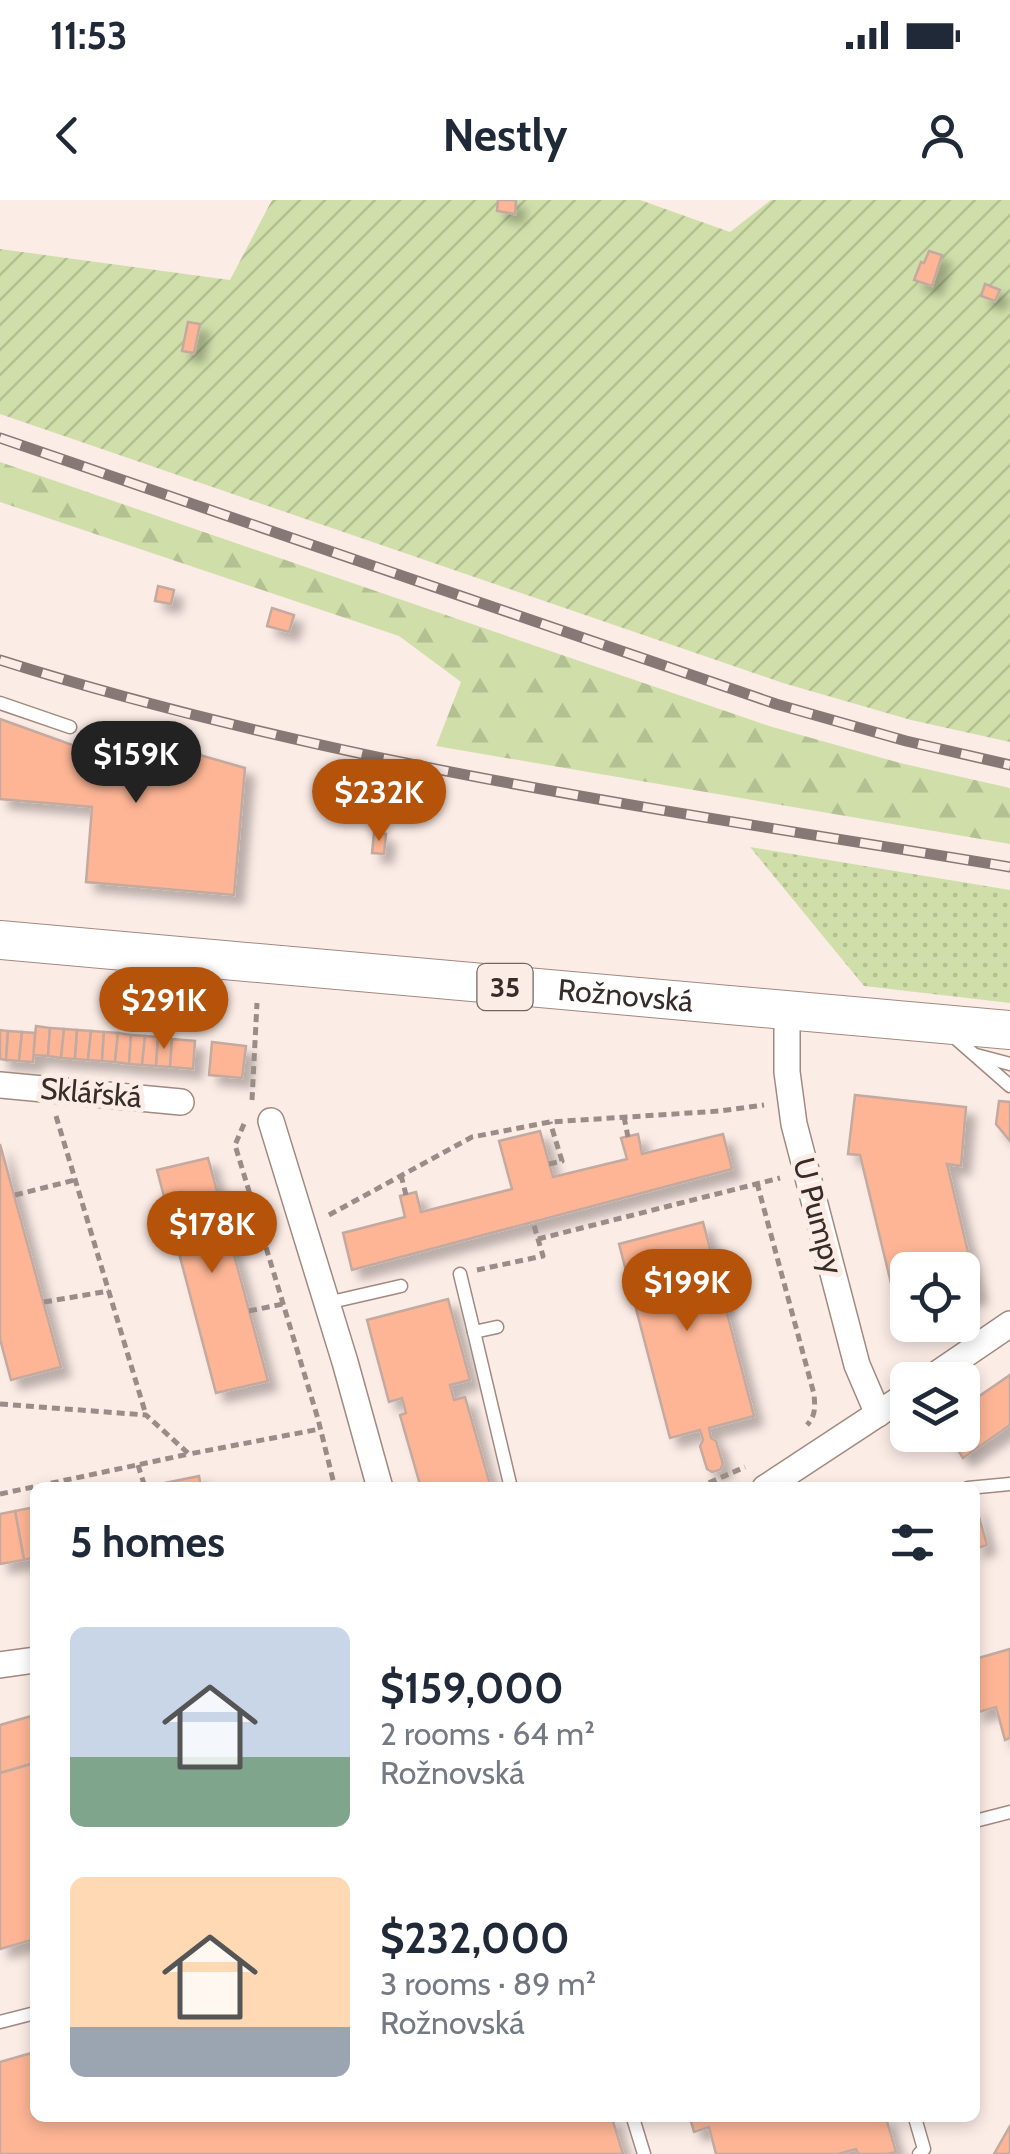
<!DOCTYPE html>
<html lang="en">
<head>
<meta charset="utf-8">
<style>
  :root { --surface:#fff; --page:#f6f6f7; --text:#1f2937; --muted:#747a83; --accent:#b45309 }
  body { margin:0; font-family:Cabin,sans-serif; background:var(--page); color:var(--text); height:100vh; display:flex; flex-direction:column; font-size:38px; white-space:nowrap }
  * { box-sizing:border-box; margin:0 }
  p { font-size:32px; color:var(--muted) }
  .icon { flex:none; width:55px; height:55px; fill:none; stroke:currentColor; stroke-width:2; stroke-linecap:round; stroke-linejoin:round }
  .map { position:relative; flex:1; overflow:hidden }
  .details { position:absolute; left:30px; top:1282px; width:950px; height:640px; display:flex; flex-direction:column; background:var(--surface); border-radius:15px; box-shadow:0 5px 15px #0003 }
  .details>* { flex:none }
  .tools { position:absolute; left:890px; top:1052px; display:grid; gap:20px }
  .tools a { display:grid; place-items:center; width:90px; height:90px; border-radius:15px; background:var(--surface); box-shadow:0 5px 15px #0003; font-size:50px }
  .price { position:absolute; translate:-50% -85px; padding:0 22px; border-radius:35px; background:var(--accent); color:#fff; font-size:32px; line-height:65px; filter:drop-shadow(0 2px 5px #0008) }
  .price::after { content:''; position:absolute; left:50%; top:60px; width:30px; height:22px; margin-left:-15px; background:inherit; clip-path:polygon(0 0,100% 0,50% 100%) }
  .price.current { background:#222; color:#fff }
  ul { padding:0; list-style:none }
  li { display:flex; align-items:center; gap:30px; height:250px; padding:0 40px }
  li span { display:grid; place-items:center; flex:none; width:280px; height:200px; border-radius:15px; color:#555 }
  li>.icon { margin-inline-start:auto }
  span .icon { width:120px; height:120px; fill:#fffc; stroke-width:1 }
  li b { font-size:42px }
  h2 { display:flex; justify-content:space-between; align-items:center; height:120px; padding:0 40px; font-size:42px }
  .status { display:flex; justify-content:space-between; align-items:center; height:70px; padding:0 50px; background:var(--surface); direction:ltr }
  .status svg { height:28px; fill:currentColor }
  header { display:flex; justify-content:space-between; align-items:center; height:130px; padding:0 40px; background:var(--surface); font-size:45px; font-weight:800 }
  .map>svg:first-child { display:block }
</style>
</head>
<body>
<div class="status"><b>11:53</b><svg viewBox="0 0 49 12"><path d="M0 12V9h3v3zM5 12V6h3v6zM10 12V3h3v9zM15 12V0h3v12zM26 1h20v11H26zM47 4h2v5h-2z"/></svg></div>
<header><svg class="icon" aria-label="back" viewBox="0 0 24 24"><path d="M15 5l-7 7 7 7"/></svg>Nestly<svg class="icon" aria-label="person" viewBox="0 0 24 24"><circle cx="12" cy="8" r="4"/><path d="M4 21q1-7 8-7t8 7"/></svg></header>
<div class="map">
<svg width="1010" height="1954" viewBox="0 0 1010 1954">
  <defs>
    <pattern id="grass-dots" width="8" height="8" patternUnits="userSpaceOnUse" patternTransform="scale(2.5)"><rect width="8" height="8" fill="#d0dfaa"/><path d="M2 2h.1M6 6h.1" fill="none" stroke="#b3c092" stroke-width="1.8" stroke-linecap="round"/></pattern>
    <pattern id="forest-firs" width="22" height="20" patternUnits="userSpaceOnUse" patternTransform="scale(2.5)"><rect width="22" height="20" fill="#d0dfaa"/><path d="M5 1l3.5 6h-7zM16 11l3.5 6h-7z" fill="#b3c092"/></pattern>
    <pattern id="garden-furrows" width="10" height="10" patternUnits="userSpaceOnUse" patternTransform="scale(2.5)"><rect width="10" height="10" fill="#d0dfaa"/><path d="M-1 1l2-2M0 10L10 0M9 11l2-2" fill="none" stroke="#b3c092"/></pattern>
    <filter id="shadow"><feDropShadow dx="9" dy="9" stdDeviation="5" flood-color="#0004"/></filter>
  </defs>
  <rect width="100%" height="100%" fill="#fcece6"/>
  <polygon fill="url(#grass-dots)" points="750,647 1010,690 1010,803 864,786"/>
  <polygon fill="url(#forest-firs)" points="0,262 769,526 900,563 1010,588 1010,644 436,546 461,482 399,436 0,302"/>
  <polygon fill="url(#garden-furrows)" points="272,0 640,0 730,32 771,0 1010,0 1010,542 911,520 783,483 0,214 0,49 230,80"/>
  <g fill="#fdb595" stroke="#c3aaa0" stroke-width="2.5" filter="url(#shadow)">
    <polygon points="498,0 516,0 515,14 497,11"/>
    <polygon points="929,51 942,55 932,86 914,80 921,62 924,63"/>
    <polygon points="985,84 1000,90 995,101 981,96"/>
    <polygon points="188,122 200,124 194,153 182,151"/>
    <polygon points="158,386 174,390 171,404 155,401"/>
    <polygon points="272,408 294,415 289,432 267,426"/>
    <polygon points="0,519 86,550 95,525 245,568 234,695 86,682 92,607 0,599"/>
    <polygon points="374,633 386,634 384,654 372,653"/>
    <polygon points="36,826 50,828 48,856 33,855"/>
    <polygon points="50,828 64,829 61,858 48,856"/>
    <polygon points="64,829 77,830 75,859 61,858"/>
    <polygon points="0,830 8,831 6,860 0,859"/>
    <polygon points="77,830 91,831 88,860 75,859"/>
    <polygon points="8,831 22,832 19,861 6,860"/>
    <polygon points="91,831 104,832 102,861 88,860"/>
    <polygon points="22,832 35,833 33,862 19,861"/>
    <polygon points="104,832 118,833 115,862 102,861"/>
    <polygon points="118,833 131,835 129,864 115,862"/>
    <polygon points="131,835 145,836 142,865 129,864"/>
    <polygon points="145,836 158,837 156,866 142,865"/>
    <polygon points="158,837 172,839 170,867 156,866"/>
    <polygon points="172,839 195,841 193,869 170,867"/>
    <polygon points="212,842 246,846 242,878 209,875"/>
    <polygon points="855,895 966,907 961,966 947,964 978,1094 962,1098 962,1070 908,1070 908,1110 898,1112 860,955 848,954"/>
    <polygon points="999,901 1010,902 1010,941 996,924"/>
    <polygon points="540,931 553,977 627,959 621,938 638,934 642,954 723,934 732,969 352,1070 343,1033 405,1017 400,996 416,992 421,1012 512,989 499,941"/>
    <polygon points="0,944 61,1167 11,1180 0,1139"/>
    <polygon points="208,958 268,1181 216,1193 157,970"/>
    <polygon points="703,1022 754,1216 709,1228 711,1238 716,1241 723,1264 720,1270 712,1272 707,1269 700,1246 703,1240 700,1230 670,1238 619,1044"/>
    <polygon points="448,1099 470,1180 450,1185 454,1200 465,1197 491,1288 421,1288 400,1215 406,1213 402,1198 389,1202 367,1120"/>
    <polygon points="1010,1175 1010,1225 963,1258 948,1235 962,1235 962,1208"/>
    <polygon points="199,1276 201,1288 140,1288 145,1287"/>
    <polygon points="975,1303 987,1345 975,1349"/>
    <polygon points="35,1307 35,1357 24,1360 15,1311"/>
    <polygon points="15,1311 24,1360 0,1364 0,1314"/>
    <polygon points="1010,1449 1010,1538 1005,1540 996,1507 975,1513 975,1459"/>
    <polygon points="35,1515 35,1563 0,1573 0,1525"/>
    <polygon points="35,1563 35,1739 0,1749 0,1573"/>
    <polygon points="35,1852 35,1918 575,1918 575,1919 612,1918 623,1954 0,1954 0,1862"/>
    <polygon points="690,1918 886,1918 896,1952 887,1954 858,1954 856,1949 838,1954 716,1954 709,1927 694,1932"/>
    <polygon points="1010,1926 1010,1954 994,1954"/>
  </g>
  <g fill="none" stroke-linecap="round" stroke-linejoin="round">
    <g stroke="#a1897f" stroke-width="15">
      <g id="service">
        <polyline points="0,503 70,527"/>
        <polyline points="953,836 1010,886"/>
        <polyline points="976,855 1010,864"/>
        <polyline points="460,1074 474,1132"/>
        <polyline points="327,1103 401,1086"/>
        <polyline points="497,1127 474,1132 511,1288"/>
        <polyline points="968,1288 1010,1284"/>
        <polyline points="975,1621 1010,1612"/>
        <polyline points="0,1822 35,1813"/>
        <polyline points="633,1918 644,1954"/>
        <polyline points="915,1918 924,1949 919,1954"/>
      </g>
    </g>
    <g stroke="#a1897f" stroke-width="28">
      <g id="minor">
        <polyline points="787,812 787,872 794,924 857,1165 878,1214"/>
        <polyline points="0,885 181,902"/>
        <polyline points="271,921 345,1162 380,1288"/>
        <polyline points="928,1180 1010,1124"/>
        <polyline points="765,1288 908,1194"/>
        <polyline points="0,1465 35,1460"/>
      </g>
    </g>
    <g stroke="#a1897f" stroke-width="40">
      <g id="primary">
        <path id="s1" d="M0 740 1010 830"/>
      </g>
    </g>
    <g stroke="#9a8d88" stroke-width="5" stroke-dasharray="8 5" stroke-linecap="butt">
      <polyline points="252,900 257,803"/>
      <polyline points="56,916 146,1215"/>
      <polyline points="624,917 628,937"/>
      <polyline points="244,924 235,945 318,1219 335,1288"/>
      <polyline points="549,964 562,961 550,922"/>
      <polyline points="401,975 406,995"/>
      <path d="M757 983 814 1194C815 1207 816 1215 807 1225"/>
      <polyline points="15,995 75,980"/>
      <polyline points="329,1015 472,937 550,922 720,911 764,905"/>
      <polyline points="225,1024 256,1017"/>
      <polyline points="538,1039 780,978"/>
      <polyline points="477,1070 543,1056 533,1022"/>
      <polyline points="44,1102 109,1091"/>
      <polyline points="249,1111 283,1104"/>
      <polyline points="0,1204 146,1215 189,1254 320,1229"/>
      <polyline points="138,1265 145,1287"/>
      <polyline points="697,1288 745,1267"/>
      <polyline points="0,1294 189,1254"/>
    </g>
    <use href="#service" stroke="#fff" stroke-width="12"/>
    <use href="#minor" stroke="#fff" stroke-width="25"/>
    <use href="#primary" stroke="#fff" stroke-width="38"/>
    <g stroke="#867975" stroke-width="11">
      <g id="rail">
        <polyline points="0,238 776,504 906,541 1010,565"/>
        <path d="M0 460C328 564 671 611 1010 667"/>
      </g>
    </g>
    <use href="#rail" stroke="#fcece6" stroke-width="8" stroke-dasharray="22" stroke-linecap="butt"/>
  </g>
  <g text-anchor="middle" stroke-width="10" stroke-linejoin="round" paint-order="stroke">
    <rect fill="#fcece6" stroke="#716661" stroke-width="2.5" x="477.5" y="764" width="55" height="46" rx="8"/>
    <g font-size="28" font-weight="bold" fill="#362c28">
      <text x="505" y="797">35</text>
    </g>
    <g font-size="30" fill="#362c28" stroke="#fcece6">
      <text dy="10" stroke="none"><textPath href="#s1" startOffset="628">Rožnovská</textPath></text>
      <text transform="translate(91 893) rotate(5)" y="10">Sklářská</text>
      <text transform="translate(818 1016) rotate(75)" y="10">U Pumpy</text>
    </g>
  </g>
</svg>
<div class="tools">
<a><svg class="icon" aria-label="locate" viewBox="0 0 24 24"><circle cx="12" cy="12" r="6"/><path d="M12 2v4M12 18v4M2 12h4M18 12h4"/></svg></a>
<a><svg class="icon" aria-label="layers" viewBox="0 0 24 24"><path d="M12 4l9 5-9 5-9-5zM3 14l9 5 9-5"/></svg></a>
</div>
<b class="price current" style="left:136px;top:606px">$159K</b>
<b class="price" style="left:379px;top:644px">$232K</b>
<b class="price" style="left:164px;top:852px">$291K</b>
<b class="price" style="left:212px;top:1076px">$178K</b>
<b class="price" style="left:687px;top:1134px">$199K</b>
<section class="details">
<h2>5 homes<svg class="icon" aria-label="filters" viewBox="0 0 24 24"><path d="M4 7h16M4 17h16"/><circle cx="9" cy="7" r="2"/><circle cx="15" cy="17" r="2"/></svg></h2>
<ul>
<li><span style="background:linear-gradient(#c9d6e8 65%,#7fa58c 0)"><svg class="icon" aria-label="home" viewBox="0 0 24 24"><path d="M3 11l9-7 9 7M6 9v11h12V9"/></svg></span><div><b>$159,000</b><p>2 rooms · 64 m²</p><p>Rožnovská</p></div></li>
<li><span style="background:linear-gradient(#ffd9b3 75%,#9aa5b1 0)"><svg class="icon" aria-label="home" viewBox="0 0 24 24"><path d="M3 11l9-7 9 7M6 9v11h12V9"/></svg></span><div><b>$232,000</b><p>3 rooms · 89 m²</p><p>Rožnovská</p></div></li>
</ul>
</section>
</div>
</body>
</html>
